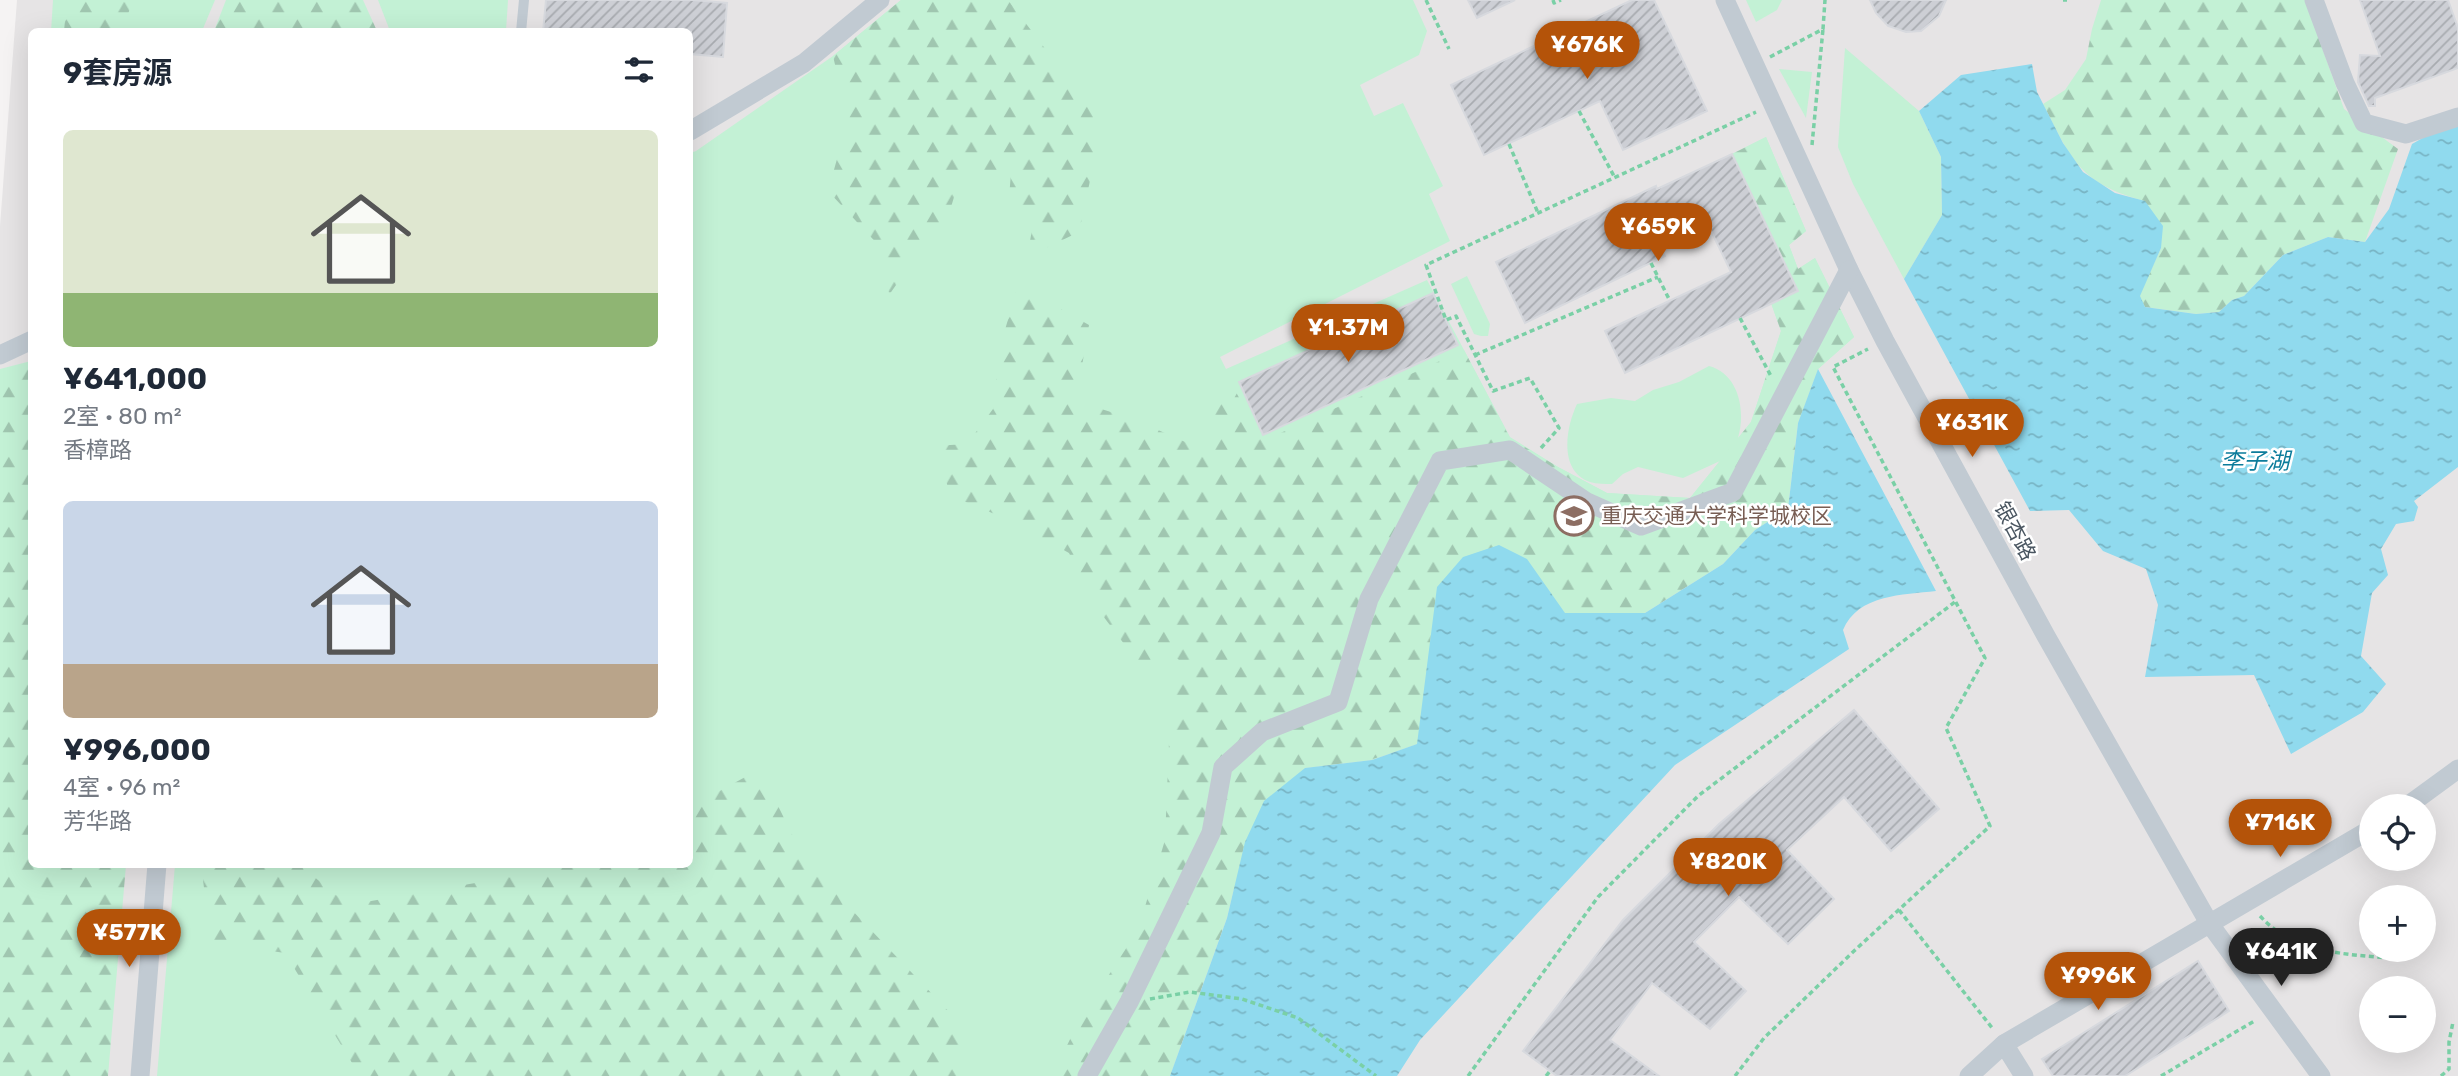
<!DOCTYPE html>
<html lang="zh">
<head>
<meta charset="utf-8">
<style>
  :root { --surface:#fff; --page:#f6f6f7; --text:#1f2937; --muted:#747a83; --accent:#b45309 }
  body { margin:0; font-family:Rubik,"Noto Sans SC",sans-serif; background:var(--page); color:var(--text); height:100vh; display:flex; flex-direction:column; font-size:26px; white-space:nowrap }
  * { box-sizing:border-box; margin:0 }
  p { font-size:23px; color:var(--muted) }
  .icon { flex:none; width:38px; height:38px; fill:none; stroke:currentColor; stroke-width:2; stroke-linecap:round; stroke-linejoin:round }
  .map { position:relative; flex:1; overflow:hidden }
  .details { position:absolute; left:28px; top:28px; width:665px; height:840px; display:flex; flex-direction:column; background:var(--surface); border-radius:10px; box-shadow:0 7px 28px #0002 }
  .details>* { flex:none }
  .tools { position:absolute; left:2359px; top:794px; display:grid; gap:14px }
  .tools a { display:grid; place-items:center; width:77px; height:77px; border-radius:50%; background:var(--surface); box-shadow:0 7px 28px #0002; font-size:35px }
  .price { position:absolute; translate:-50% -60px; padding:0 16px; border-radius:24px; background:var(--accent); color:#fff; font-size:23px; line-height:46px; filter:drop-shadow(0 2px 4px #0008) }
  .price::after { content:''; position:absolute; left:50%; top:42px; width:21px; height:16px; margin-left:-10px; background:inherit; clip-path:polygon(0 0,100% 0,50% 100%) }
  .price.selected { background:#222; color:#fff }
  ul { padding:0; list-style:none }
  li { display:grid; align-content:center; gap:14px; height:371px; padding:0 35px }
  li span { display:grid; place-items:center; height:217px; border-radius:10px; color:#555 }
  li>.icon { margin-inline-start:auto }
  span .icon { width:126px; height:126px; fill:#fffc; stroke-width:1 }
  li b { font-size:30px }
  h2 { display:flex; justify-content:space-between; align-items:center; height:84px; padding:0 35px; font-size:30px }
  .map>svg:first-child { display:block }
</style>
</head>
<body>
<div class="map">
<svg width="2458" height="1076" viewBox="0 0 2458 1076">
  <defs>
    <pattern id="forest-firs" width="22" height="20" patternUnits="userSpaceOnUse" patternTransform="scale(1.75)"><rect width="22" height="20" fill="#c3f1d5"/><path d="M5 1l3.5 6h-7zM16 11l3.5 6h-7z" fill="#a0c6b0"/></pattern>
    <pattern id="water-ripples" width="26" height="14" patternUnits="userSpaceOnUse" patternTransform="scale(1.75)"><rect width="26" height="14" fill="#90daee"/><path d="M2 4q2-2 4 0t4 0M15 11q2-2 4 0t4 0" fill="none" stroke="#78b4c4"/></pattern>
    <pattern id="building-hatch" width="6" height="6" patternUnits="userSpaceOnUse" patternTransform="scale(1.75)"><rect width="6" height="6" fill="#cdcfd5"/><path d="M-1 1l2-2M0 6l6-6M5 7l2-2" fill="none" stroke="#a8abb0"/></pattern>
  </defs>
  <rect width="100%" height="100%" fill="#f5f3f3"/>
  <path fill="#e6e4e5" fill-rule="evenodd" d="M17 0H2458V1076H0V226ZM32 32H690V864H32ZM2371 807H2424V859H2371ZM2371 898H2424V950H2371ZM2371 989H2424V1041H2371Z"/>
  <g fill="#c3f1d5">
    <polygon points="53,0 215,0 202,31 51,32"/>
    <polygon points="378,0 508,0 506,31 390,31"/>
    <path d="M901 0H1413L1427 31 1419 55 1360 85 1374 116 1403 103 1443 186 1429 194 1450 241 1220 357 1226 369 1427 280 1510 437 1558 467 1607 493 1690 498 1720 461 1683 478 1638 467 1623 474 1612 484C1605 484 1597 484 1590 482 1558 471 1566 427 1577 404L1611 398 1635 401 1653 390 1679 382 1709 366C1739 374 1746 411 1738 438L1751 422 1781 331 1771 303 1798 290 1732 154 1766 137 1806 231 1789 245 1798 269 1815 258 1854 337 1818 369 1798 423 1417 744 1372 760 1305 768 1264 801 1170 1076H157L175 865 690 864V153L696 151 833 56Z"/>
    <polygon points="1746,0 1782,0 1777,10 1756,22"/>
    <polygon points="1845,48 1919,111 1941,157 1942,215 1904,279 1853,184 1838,147"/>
    <polygon points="1779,69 1812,72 1806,118"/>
    <polygon points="1467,276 1490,324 1488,336 1481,336 1474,334 1451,284"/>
  </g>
  <g fill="url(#forest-firs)">
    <polygon points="67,0 133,0 122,31 64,31"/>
    <polygon points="226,0 363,0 377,31 214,31"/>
    <polygon points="901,0 1008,0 1056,63 1098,99 1097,148 1079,232 1027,257 1035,214 1008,210 1011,173 962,171 951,207 889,295 884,251 828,191 848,120 833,56"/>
    <path d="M2101 0H2305L2344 109 2398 149 2365 242 2328 237 2283 255 2244 296 2232 300 2219 312 2196 314 2145 307 2139 296 2161 248 2144 201C2080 183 2072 161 2043 104L2065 90 2086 59 2092 29Z"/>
    <polygon points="1766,137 1806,231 1789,245 1798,269 1815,258 1854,337 1818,369 1798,423 1788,509 1755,530 1723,564 1645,613 1565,613 1527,559 1499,545 1437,588 1417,744 1370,760 1305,768 1245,842 1227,918 1170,1076 1052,1076 1079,1021 1138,930 1165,840 1171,693 1196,671 1173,656 1149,677 1094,604 1069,553 1014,522 951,496 934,446 967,444 993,409 1000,347 1018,285 1089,325 1076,401 1133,419 1208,452 1218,396 1232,385 1263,441 1464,350 1510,438 1558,467 1607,493 1690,498 1751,422 1781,331 1771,303 1797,291 1732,154"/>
    <polygon points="31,361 32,864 126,865 108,1076 0,1076 0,369"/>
    <polygon points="760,769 805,861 956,1019 965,1076 360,1076 285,953 211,942 203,880 208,865 300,865 348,905 580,865 690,864 690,807"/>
  </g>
  <g fill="url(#water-ripples)">
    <polygon points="2032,64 2037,92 2063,143 2083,172 2115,193 2145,201 2163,226 2161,248 2140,296 2145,307 2196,314 2219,312 2232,300 2244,296 2283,255 2328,237 2365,242 2389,209 2412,144 2458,118 2458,467 2414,501 2418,507 2414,521 2396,524 2381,549 2388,575 2372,593 2361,656 2386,684 2363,712 2291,754 2254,675 2145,677 2158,605 2146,569 2103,551 2069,510 2030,511 1904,279 1942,215 1941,157 1919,111 1961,75"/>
    <path d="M1818 369 1936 591C1903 595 1858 594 1843 630L1849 649 1675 765 1420 1040 1397 1076H1170L1227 918 1245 842 1264 801 1305 768 1372 760 1417 744 1437 587 1463 557 1499 545 1527 559 1565 613H1645L1723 564 1755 530 1788 509 1798 423Z"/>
  </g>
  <g fill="url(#building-hatch)" stroke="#d7d9de" stroke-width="2">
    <polygon points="546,0 693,0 727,3 723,57 690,54 691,32 543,32"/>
    <polygon points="1468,0 1515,0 1477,18"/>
    <polygon points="1632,0 1654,0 1707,111 1623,150 1600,101 1484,155 1451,85"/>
    <polygon points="1870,0 1946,0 1939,16 1921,31 1906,32 1888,26 1876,13"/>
    <polygon points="2360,0 2448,0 2458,28 2458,68 2375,98 2375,106 2369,106 2358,82 2360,55 2380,56"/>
    <polygon points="1732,154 1798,291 1625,373 1605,331 1731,272 1700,208 1653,231 1665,256 1525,323 1496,262 1656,186 1657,189"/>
    <polygon points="1433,293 1458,345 1263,435 1239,382"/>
    <polygon points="1854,710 1939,809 1891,851 1844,797 1787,850 1834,899 1788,944 1739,897 1694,942 1746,991 1710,1029 1652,983 1610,1040 1659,1076 1557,1076 1523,1051 1623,920 1719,824"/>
    <polygon points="2198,961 2229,1011 2125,1076 2053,1076 2042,1059"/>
  </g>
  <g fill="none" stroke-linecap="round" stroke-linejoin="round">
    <g stroke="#7ad0a6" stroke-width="3.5" stroke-dasharray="5 3.5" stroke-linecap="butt">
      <polyline points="1426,0 1449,49"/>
      <polyline points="1553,0 1554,3 1561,0"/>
      <polyline points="2063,0 2067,0"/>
      <polyline points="1770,57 1823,29 1825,0"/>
      <polyline points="1579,111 1615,178"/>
      <polyline points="1509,144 1538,213"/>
      <polyline points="1812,145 1823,29"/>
      <polyline points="1651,263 1670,301"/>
      <polyline points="1740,318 1772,378"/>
      <polyline points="1475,355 1658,277"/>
      <polyline points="1541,448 1559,428 1530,378 1493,391 1456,316 1446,320 1426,265 1756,112"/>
      <polyline points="1899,910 1993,1029"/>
      <path d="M2260 916C2296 955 2349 954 2399 959"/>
      <polyline points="1150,999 1190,992 1242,999 1298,1018 1376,1076"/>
      <polyline points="1468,1076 1598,897 1698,796 1955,602"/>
      <polyline points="1546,1076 1550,1071"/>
      <polyline points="1735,1076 1764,1038 1854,951 1990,826 1946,728 1985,658 1833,367 1868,349"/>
      <polyline points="2161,1076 2256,1020"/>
      <polyline points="2441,1076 2449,1069 2449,1042 2453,1022"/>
    </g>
    <polyline stroke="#c1cad2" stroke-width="10" points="521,32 524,0"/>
    <g stroke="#c1cad2" stroke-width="19">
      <polyline points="1725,0 1849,270 1885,341 2046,636 2209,923 2321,1076"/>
      <polyline points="2314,0 2345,83 2364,123 2406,134 2458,117"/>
      <polyline points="690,131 804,63 880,0"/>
      <polyline points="0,355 32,340"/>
      <polyline points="2406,807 2458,769"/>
      <polyline points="2004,1044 2024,1076"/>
      <polyline points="140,1076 157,864"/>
      <polyline points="1087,1076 1129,1002 1211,833 1223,767 1262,732 1338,702 1369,599 1440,461 1510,450 1587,502 1641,526 1733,492 1849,270"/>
      <polyline points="1969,1076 2004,1044 2371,829"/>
    </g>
  </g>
  <defs>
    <g id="university-ring" transform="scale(2.0125)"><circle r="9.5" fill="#fff" stroke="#8d6e63" stroke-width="1.5"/><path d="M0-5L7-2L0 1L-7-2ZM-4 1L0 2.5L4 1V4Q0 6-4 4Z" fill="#8d6e63"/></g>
  </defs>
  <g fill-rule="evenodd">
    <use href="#university-ring" x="1574" y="516"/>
  </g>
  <g text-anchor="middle" stroke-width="5" stroke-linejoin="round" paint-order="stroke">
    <g font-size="21" fill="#785e54" stroke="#fff" text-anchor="start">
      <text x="1601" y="523">重庆交通大学科学城校区</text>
    </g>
    <g font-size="21" fill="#4a5661" stroke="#fff">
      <text transform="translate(2015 531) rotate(62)" y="7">银杏路</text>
    </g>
    <g font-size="23" font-style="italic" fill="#0c7c9b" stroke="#fff">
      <text x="2255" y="469">李子湖</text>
    </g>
  </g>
</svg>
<div class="tools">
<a><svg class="icon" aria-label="locate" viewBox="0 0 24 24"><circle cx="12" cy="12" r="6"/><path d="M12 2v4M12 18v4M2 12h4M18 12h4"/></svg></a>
<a>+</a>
<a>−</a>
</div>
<b class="price" style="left:1587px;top:81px">¥676K</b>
<b class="price" style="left:1658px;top:263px">¥659K</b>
<b class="price" style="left:1348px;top:364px">¥1.37M</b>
<b class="price" style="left:1972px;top:459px">¥631K</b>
<b class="price" style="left:2280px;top:859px">¥716K</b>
<b class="price" style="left:1728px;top:898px">¥820K</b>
<b class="price" style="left:129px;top:969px">¥577K</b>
<b class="price selected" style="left:2281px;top:988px">¥641K</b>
<b class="price" style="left:2098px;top:1012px">¥996K</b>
<section class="details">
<h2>9套房源<svg class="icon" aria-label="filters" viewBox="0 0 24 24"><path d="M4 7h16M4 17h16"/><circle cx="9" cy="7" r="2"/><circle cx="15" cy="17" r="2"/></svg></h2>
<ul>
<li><span style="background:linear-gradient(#dfe7d0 75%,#8fb573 0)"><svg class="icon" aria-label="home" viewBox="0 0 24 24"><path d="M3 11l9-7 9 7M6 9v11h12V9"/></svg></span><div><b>¥641,000</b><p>2室 · 80 m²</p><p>香樟路</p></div></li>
<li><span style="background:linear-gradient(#c9d6e8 75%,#b9a48a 0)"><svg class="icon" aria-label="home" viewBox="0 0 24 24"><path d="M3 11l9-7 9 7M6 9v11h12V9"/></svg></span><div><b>¥996,000</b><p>4室 · 96 m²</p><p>芳华路</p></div></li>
</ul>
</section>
</div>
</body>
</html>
